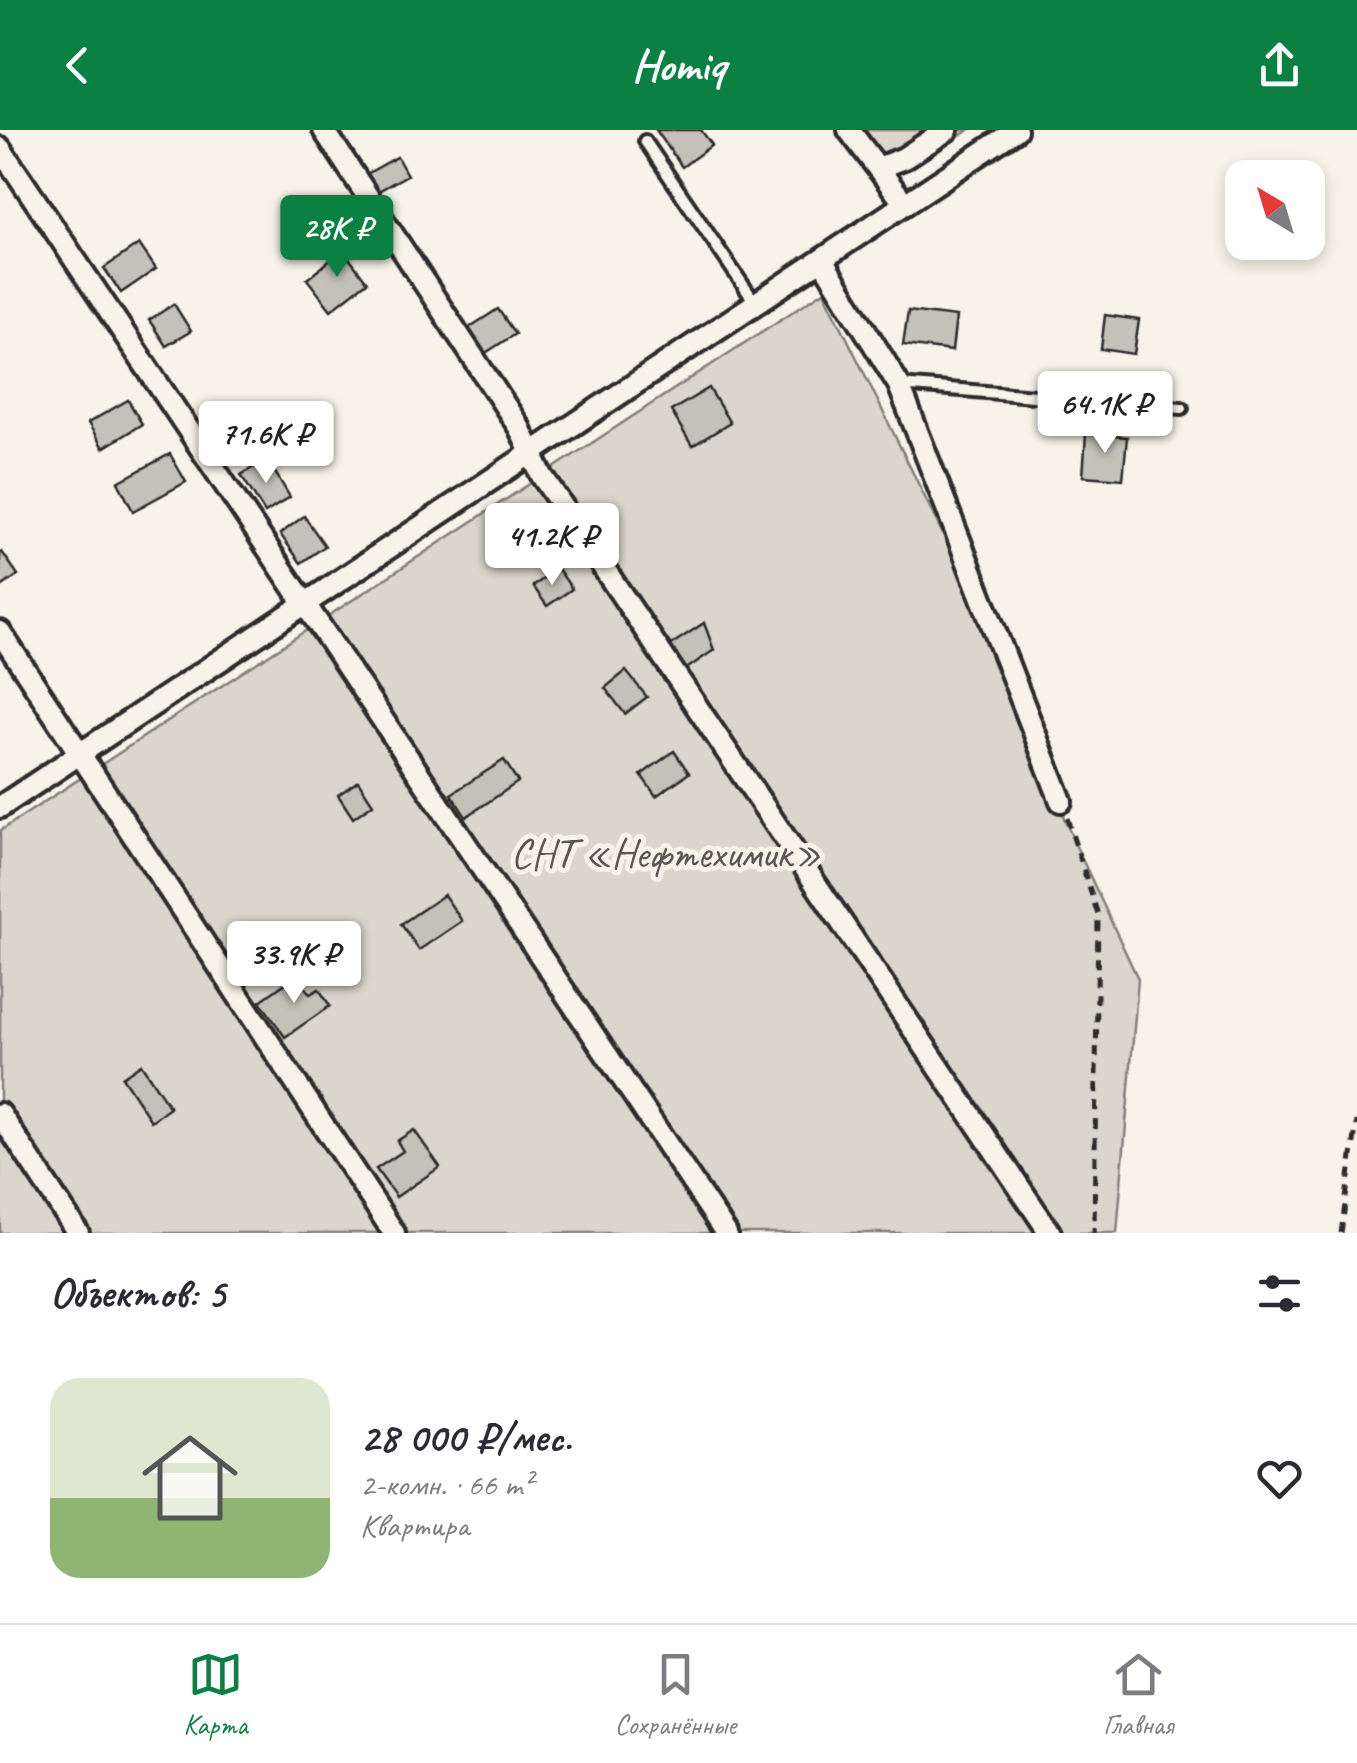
<!DOCTYPE html>
<html lang="ru">
<head>
<meta charset="utf-8">
<style>
  :root { --surface:#fff; --page:#f2f2f3; --text:#2b2b33; --muted:#7c7c81; --line:#e1e1e2; --accent:#0b8043 }
  body { margin:0; font-family:Caveat,sans-serif; background:var(--page); color:var(--text); height:100vh; display:flex; flex-direction:column; font-size:38px; white-space:nowrap }
  * { box-sizing:border-box; margin:0 }
  p { font-size:32px; color:var(--muted) }
  .icon { flex:none; width:55px; height:55px; fill:none; stroke:currentColor; stroke-width:2; stroke-linecap:round; stroke-linejoin:round }
  .map { position:relative; height:1103px; overflow:hidden }
  .sheet { display:flex; flex-direction:column; background:var(--surface); flex:1 }
  .sheet>* { flex:none }
  .needle { width:65px; rotate:322deg }
  .tools { position:absolute; left:1225px; top:30px; display:grid; gap:20px }
  .tools a { display:grid; place-items:center; width:100px; height:100px; border-radius:20px; background:var(--surface); box-shadow:0 5px 15px #0003; font-size:50px }
  .price { position:absolute; translate:-50% -85px; padding:0 22px; border-radius:10px; background:#fff; color:#222; font-size:32px; line-height:65px; filter:drop-shadow(0 2px 5px #0008) }
  .price::after { content:''; position:absolute; left:50%; top:60px; width:30px; height:22px; margin-left:-15px; background:inherit; clip-path:polygon(0 0,100% 0,50% 100%) }
  .price.current { background:var(--accent); color:#fff }
  ul { padding:0; list-style:none }
  li { display:flex; align-items:center; gap:30px; height:250px; padding:0 50px }
  li+li { border-top:2px solid var(--line) }
  li span { display:grid; place-items:center; flex:none; width:280px; height:200px; border-radius:30px; color:#555 }
  li>.icon { margin-inline-start:auto }
  span .icon { width:120px; height:120px; fill:#fffc; stroke-width:1 }
  li b { font-size:42px }
  h2 { display:flex; justify-content:space-between; align-items:center; height:120px; padding:0 50px; font-size:42px }
  header { display:flex; justify-content:space-between; align-items:center; height:130px; padding:0 50px; background:var(--accent); color:#fff; font-size:45px; font-weight:700 }
  .menu { display:flex; justify-content:space-around; align-items:center; height:140px; border-top:2px solid var(--line); background:var(--surface); font-size:28px; color:var(--muted) }
  .menu a { display:grid; justify-items:center; gap:5px }
  .menu .current { color:var(--accent) }
  .map>svg:first-child { display:block }
</style>
</head>
<body>
<header><svg class="icon" aria-label="back" viewBox="0 0 24 24"><path d="M15 5l-7 7 7 7"/></svg>Homiq<svg class="icon" aria-label="share" viewBox="0 0 24 24"><path d="M12 15V3M7 8l5-5 5 5M5 13v7h14v-7"/></svg></header>
<div class="map">
<svg width="1357" height="1103" viewBox="0 0 1357 1103">
  <rect width="100%" height="100%" fill="#f7f3e8"/>
  <filter id="ink" filterUnits="userSpaceOnUse"><feTurbulence type="fractalNoise" baseFrequency=".01" numOctaves="2"/><feDisplacementMap in="SourceGraphic" scale="20" xChannelSelector="R" yChannelSelector="G"/><feConvolveMatrix kernelMatrix="1 2 1 2 8 2 1 2 1" color-interpolation-filters="sRGB"/></filter>
  <g filter="url(#ink)">
    <g fill="#dad6cc" stroke="#82807c" stroke-width="2.5">
      <polygon points="857,0 969,0 899,44"/>
      <polygon points="824,161 958,435 1075,714 1138,849 1117,1103 0,1103 0,701"/>
    </g>
    <g fill="#c4c1b9" stroke="#2b2b2b" stroke-width="2.5">
      <polygon points="656,0 701,0 712,15 682,37"/>
      <polygon points="397,27 407,45 373,64 363,46"/>
      <polygon points="139,114 156,139 121,163 104,138"/>
      <polygon points="343,120 367,152 331,180 307,149"/>
      <polygon points="174,174 191,201 166,216 149,190"/>
      <polygon points="498,179 515,204 484,224 467,199"/>
      <polygon points="908,181 956,187 952,221 903,215"/>
      <polygon points="1105,185 1139,190 1134,224 1101,219"/>
      <polygon points="709,258 730,293 692,316 671,281"/>
      <polygon points="128,270 142,294 103,318 88,293"/>
      <polygon points="1086,304 1127,307 1123,349 1083,346"/>
      <polygon points="170,324 186,352 133,381 118,352"/>
      <polygon points="267,329 290,367 265,383 241,345"/>
      <polygon points="304,386 325,416 301,433 280,404"/>
      <polygon points="2,422 18,445 0,458 0,423"/>
      <polygon points="558,439 572,459 547,476 533,456"/>
      <polygon points="704,493 714,520 682,542 666,518"/>
      <polygon points="626,541 647,567 625,584 605,558"/>
      <polygon points="674,621 689,643 656,666 641,645"/>
      <polygon points="504,630 518,652 466,687 451,664"/>
      <polygon points="358,651 373,674 353,688 338,665"/>
      <polygon points="444,765 462,791 419,820 401,794"/>
      <polygon points="297,845 310,864 319,859 330,876 285,907 260,871"/>
      <polygon points="141,934 170,978 151,991 122,947"/>
      <polygon points="414,1000 440,1037 396,1067 376,1039 403,1021 397,1011"/>
    </g>
    <g fill="none" stroke-linecap="round" stroke-linejoin="round">
      <g stroke="#2b2b2b" stroke-width="18">
        <g id="lane">
          <polyline points="645,11 756,174"/>
          <polyline points="899,255 1182,278"/>
        </g>
      </g>
      <g stroke="#2b2b2b" stroke-width="28">
        <g id="street">
          <polyline points="324,0 519,297 542,346 1050,1103"/>
          <polyline points="849,0 905,74"/>
          <polyline points="0,18 726,1103"/>
          <polyline points="878,38 904,28 947,0"/>
          <polyline points="822,130 899,255 1061,671"/>
          <polyline points="0,502 394,1103"/>
          <polyline points="0,677 1016,0"/>
          <polyline points="0,984 78,1103"/>
        </g>
      </g>
      <g stroke="#2b2b2b" stroke-width="5" stroke-dasharray="10 8" stroke-linecap="butt">
        <polyline points="1067,688 1098,785 1094,1103"/>
        <polyline points="1341,1103 1357,991"/>
      </g>
      <use href="#lane" stroke="#f7f3e8" stroke-width="10"/>
      <use href="#street" stroke="#f7f3e8" stroke-width="20"/>
    </g>
  </g>
  <g text-anchor="middle" stroke-width="10" stroke-linejoin="round" paint-order="stroke">
    <g font-size="42" fill="#575653" stroke="#f7f3e8">
      <text x="666" y="737">СНТ «Нефтехимик»</text>
    </g>
  </g>
</svg>
<div class="tools">
<a><svg class="needle" viewBox="-14 -14 28 28"><path d="M0-13l5 13h-10z" fill="#e53935"/><path d="M0 13l5-13h-10z" fill="#7c7c81"/></svg></a>
</div>
<b class="price current" style="left:337px;top:150px">28K ₽</b>
<b class="price" style="left:1105px;top:326px">64.1K ₽</b>
<b class="price" style="left:266px;top:356px">71.6K ₽</b>
<b class="price" style="left:552px;top:458px">41.2K ₽</b>
<b class="price" style="left:294px;top:876px">33.9K ₽</b>
</div>
<section class="sheet">
<h2>Объектов: 5<svg class="icon" aria-label="filters" viewBox="0 0 24 24"><path d="M4 7h16M4 17h16"/><circle cx="9" cy="7" r="2"/><circle cx="15" cy="17" r="2"/></svg></h2>
<ul>
<li><span style="background:linear-gradient(#dfe7d0 60%,#8fb573 0)"><svg class="icon" aria-label="home" viewBox="0 0 24 24"><path d="M3 11l9-7 9 7M6 9v11h12V9"/></svg></span><div><b>28 000 ₽/мес.</b><p>2-комн. · 66 m²</p><p>Квартира</p></div><svg class="icon" aria-label="heart" viewBox="0 0 24 24"><path d="M12 20l-8-8c-3-5 5-10 8-4 3-6 11-1 8 4z"/></svg></li>
</ul>
</section>
<nav class="menu">
<a class="current"><svg class="icon" aria-label="map" viewBox="0 0 24 24"><path d="M3 6l6-2 6 2 6-2v14l-6 2-6-2-6 2zM9 4v14M15 6v14"/></svg>Карта</a>
<a><svg class="icon" aria-label="saved" viewBox="0 0 24 24"><path d="M7 4h10v16l-5-4-5 4z"/></svg>Сохранённые</a>
<a><svg class="icon" aria-label="home" viewBox="0 0 24 24"><path d="M3 11l9-7 9 7M6 9v11h12V9"/></svg>Главная</a>
</nav>
</body>
</html>
